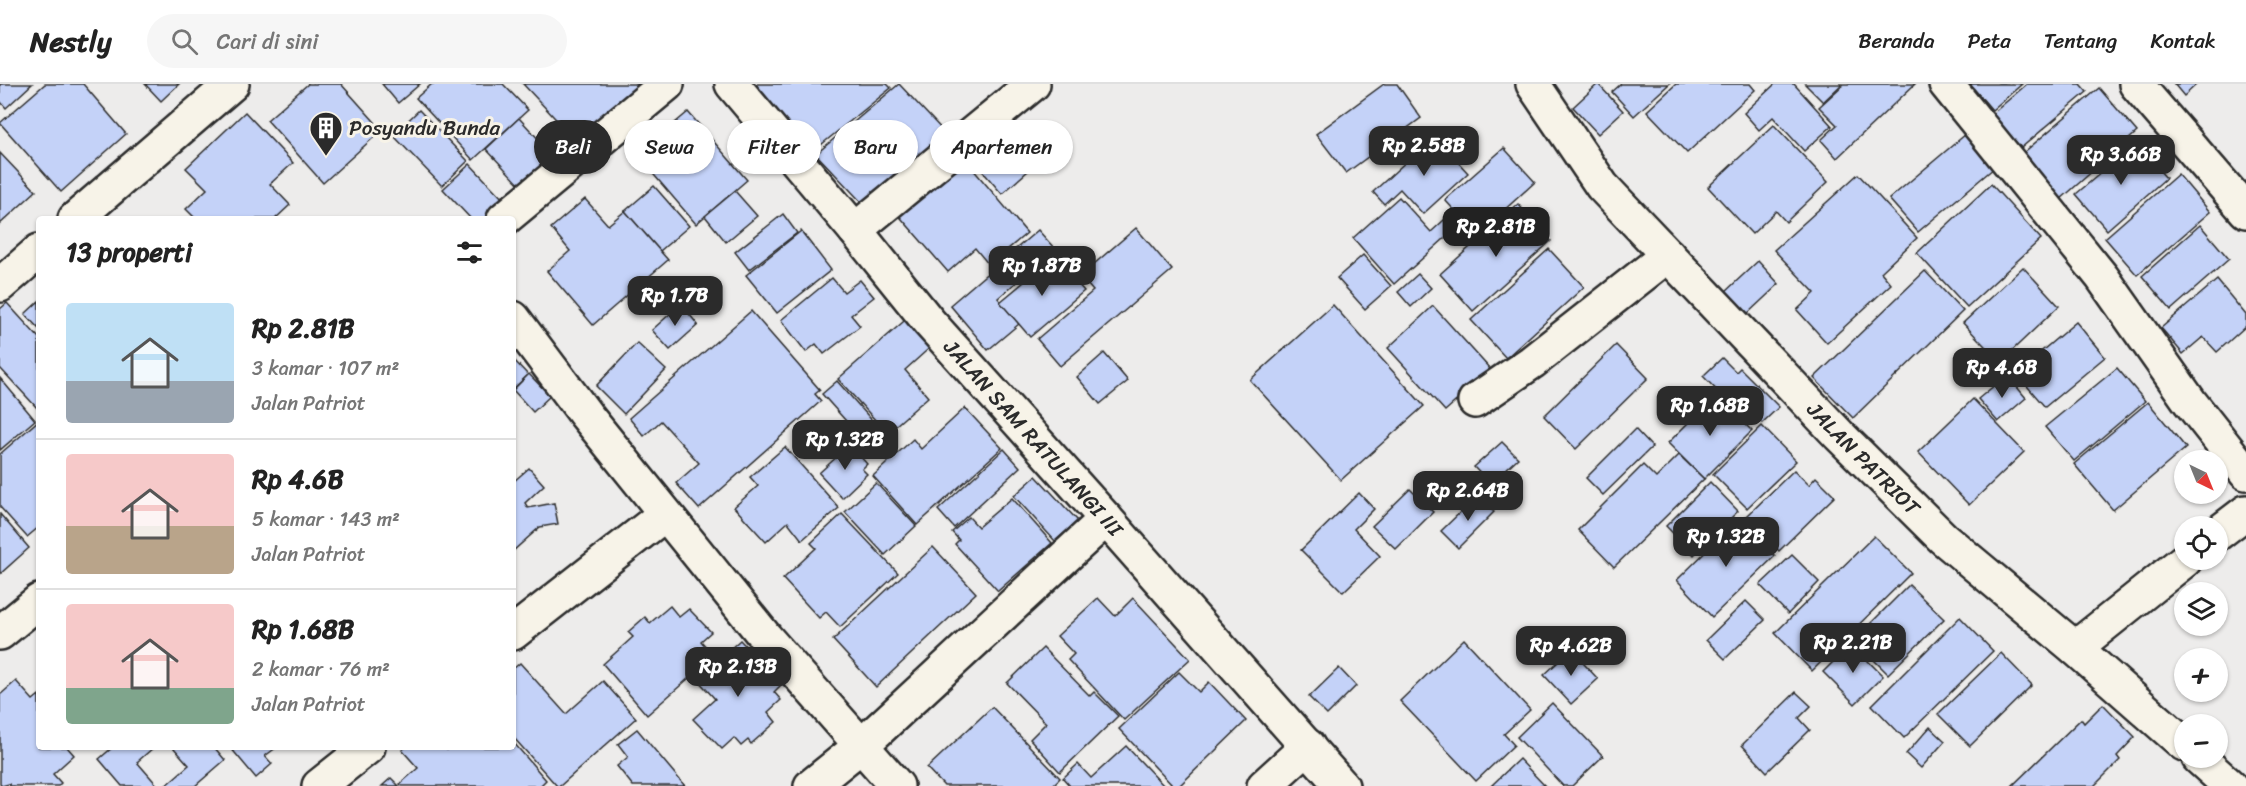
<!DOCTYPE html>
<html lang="id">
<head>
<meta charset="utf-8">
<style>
  :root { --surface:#fff; --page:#f6f6f6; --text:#222; --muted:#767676; --line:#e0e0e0; --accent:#2b2b2b }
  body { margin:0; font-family:Sriracha,sans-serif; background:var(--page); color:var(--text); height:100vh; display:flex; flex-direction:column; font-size:22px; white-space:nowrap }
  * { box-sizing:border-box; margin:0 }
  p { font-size:20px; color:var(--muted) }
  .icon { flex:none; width:33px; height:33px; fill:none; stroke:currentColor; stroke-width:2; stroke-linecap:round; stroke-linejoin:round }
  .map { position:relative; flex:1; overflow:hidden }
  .panel { position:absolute; left:36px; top:132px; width:480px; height:534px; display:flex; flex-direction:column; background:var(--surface); border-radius:6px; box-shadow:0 2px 4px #0004 }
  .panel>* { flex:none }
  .guide { position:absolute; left:534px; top:36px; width:570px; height:54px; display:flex; gap:12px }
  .needle { width:39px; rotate:137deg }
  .tools { position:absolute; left:2174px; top:366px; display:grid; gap:12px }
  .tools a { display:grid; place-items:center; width:54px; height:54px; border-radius:50%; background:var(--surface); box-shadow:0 2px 4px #0004; font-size:30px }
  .price { position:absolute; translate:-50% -51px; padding:0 14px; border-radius:12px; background:var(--accent); color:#fff; font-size:20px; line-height:39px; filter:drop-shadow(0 2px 3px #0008) }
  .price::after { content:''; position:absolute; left:50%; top:36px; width:18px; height:14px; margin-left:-9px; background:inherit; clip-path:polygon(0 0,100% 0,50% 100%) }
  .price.active { background:#222; color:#fff }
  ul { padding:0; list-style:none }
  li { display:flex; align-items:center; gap:18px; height:150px; padding:0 30px }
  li+li { border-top:2px solid var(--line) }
  li span { display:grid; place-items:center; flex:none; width:168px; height:120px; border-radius:6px; color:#555 }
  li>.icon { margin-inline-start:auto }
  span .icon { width:72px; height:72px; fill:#fffc; stroke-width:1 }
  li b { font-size:26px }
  h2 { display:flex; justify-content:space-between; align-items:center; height:72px; padding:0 30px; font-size:26px }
  .pill { padding:0 21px; border-radius:27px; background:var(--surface); box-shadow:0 2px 4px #0004; font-size:21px; line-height:54px }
  .pill.active { background:var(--accent); color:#fff }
  header { display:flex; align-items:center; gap:36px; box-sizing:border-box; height:84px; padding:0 30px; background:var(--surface); border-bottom:2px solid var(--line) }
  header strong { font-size:28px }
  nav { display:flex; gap:33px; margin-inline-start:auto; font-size:21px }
  .search { width:420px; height:54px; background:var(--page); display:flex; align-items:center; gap:15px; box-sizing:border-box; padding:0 21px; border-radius:33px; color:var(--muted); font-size:22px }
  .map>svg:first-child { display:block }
</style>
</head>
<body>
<header>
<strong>Nestly</strong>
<div class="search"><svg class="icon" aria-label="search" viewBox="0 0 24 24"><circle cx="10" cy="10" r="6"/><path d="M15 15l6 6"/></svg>Cari di sini</div>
<nav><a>Beranda</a><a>Peta</a><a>Tentang</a><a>Kontak</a></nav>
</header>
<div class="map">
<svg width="2246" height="702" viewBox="0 0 2246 702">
  <rect width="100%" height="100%" fill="#edeceb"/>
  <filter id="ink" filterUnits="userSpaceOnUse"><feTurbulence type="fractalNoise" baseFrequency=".0167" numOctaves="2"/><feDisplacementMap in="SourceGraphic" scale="12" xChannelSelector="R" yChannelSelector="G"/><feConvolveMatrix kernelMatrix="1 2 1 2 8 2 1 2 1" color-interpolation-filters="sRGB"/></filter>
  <g filter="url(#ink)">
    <g fill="#c4d2f8" stroke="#2b2b2b" stroke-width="1.5">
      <polygon points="0,0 32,0 6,24 0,17"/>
      <polygon points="45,0 83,0 126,50 61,108 0,39"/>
      <polygon points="145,0 179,0 161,17"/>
      <polygon points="308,0 341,0 382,46 323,99 267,36"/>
      <polygon points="382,0 420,0 398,19"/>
      <polygon points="432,0 503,0 528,26 473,76 416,14"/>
      <polygon points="523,0 650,0 582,63"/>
      <polygon points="746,0 887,0 891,4 806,73"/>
      <polygon points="899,0 948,52 867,124 816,70"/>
      <polygon points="1384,0 1397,0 1421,34 1346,89 1316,50"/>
      <polygon points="1598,0 1623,27 1598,50 1573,23"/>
      <polygon points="1621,0 1669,0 1634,32 1612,8"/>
      <polygon points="1676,0 1750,0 1755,6 1687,69 1647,27"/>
      <polygon points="1775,0 1794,0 1832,42 1804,67 1773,33 1759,46 1744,29"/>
      <polygon points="1805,0 1842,0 1823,18"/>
      <polygon points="1844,0 1915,0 1837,74 1821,56 1837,41 1819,23"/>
      <polygon points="1970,0 2022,0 1992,26"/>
      <polygon points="2027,0 2080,0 2087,8 2021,64 1992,30"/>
      <polygon points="2174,0 2197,0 2184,12"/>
      <polygon points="2099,4 2137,48 2061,115 2022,70"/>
      <polygon points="419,26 468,77 442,102 393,51"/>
      <polygon points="245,28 293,79 270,100 290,121 275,135 196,135 186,125 207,105 186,84"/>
      <polygon points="688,28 747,96 696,140 637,71"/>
      <polygon points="519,34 554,72 521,102 486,65"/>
      <polygon points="1016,39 1045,72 1002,110 973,76"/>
      <polygon points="1774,41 1828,98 1786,138 1776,127 1752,150 1708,103"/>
      <polygon points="1966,50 1994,84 1918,148 1889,115"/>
      <polygon points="1434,52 1468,89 1423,130 1400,105 1384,120 1373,108"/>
      <polygon points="2136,59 2166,94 2107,146 2076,110"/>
      <polygon points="1504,64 1535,98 1477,151 1445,116"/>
      <polygon points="0,69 36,107 0,140"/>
      <polygon points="961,71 1027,149 989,181 975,164 948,188 895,127"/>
      <polygon points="470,80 504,116 484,135 471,135 443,105"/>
      <polygon points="1858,90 1917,154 1881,188 1891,200 1827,259 1797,226 1815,209 1774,166"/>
      <polygon points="2178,90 2210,128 2137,191 2105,154"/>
      <polygon points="1991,100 2041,155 1967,223 1917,169"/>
      <polygon points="654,102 689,142 660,167 625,127"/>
      <polygon points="735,107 757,132 726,158 705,132"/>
      <polygon points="1399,113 1431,148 1444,136 1454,146 1394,200 1353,154"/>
      <polygon points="585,115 608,141 625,127 668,176 593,241 547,187 570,167 551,144"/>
      <polygon points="1518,120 1551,157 1473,227 1440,190"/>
      <polygon points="783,130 797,149 749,186 735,168"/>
      <polygon points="2200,141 2229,175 2171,226 2142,192"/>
      <polygon points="1136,144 1172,186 1060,282 1037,255 1093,207 1080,192"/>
      <polygon points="1038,146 1055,165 998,214 1019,240 988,266 950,221"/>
      <polygon points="801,147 831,186 777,229 746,191"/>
      <polygon points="1549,165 1584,203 1506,274 1471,236"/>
      <polygon points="1363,171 1391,202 1365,225 1337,194"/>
      <polygon points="1054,173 1084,207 1030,253 1000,218"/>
      <polygon points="1758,177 1779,200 1747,230 1726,207"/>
      <polygon points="2023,183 2059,222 2000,278 1963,239"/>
      <polygon points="1925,187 1963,227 1853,334 1814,294"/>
      <polygon points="1418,190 1431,204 1411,223 1398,208"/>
      <polygon points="832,194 844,208 860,196 874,213 851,231 860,242 824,270 816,260 806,268 781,236"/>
      <polygon points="2217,196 2246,231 2246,242 2217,268 2203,253 2183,270 2161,244"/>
      <polygon points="39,217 39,245 25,230"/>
      <polygon points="7,219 39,254 39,326 0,284 0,225"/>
      <polygon points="681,220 698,241 670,266 652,246"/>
      <polygon points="1333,221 1424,322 1341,396 1250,296"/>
      <polygon points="1433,222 1491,286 1445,327 1388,264"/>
      <polygon points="751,227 820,306 815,310 821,317 699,425 676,399 699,379 661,337 644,352 629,334"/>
      <polygon points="911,231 935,259 905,286 928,313 887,349 838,295"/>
      <polygon points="2076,238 2105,273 2045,323 2016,289"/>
      <polygon points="637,259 666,286 624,330 596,302"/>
      <polygon points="1616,261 1648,294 1576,365 1544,332"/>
      <polygon points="1104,269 1128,297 1100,320 1077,293"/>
      <polygon points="1722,274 1736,288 1740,284 1779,323 1762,339 1733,309 1726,316 1703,292"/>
      <polygon points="513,275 528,291 513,305"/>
      <polygon points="2117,284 2145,317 2074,377 2045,343"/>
      <polygon points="529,290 550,312 533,328 513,306"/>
      <polygon points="2007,291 2026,314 1998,338 1978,315"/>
      <polygon points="0,294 35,336 0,366"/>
      <polygon points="837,297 885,351 870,364 822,310"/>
      <polygon points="1716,311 1752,347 1704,395 1668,359"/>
      <polygon points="1973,315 2024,368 1969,421 1918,368"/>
      <polygon points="2148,318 2186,364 2113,426 2074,380"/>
      <polygon points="965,324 1002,364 917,441 873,392 913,355 921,365"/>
      <polygon points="39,336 39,443 27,453 0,423 0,370"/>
      <polygon points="1762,342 1796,377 1747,424 1713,390"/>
      <polygon points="1635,345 1652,363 1603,411 1586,394"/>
      <polygon points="1502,358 1518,374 1490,400 1474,383"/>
      <polygon points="850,361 867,380 862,385 867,390 842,414 819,389"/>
      <polygon points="785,363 839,424 802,456 788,438 766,458 734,423 758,402 750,393"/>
      <polygon points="1004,365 1020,383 954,444 938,426"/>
      <polygon points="1679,371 1704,395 1614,483 1578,446 1643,381 1656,394"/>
      <polygon points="529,384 544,401 525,419 528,424 554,419 558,440 540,443 513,467 513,398"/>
      <polygon points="1794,386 1809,401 1816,393 1835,412 1779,467 1746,433"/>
      <polygon points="1036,392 1078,437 1055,457 1014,412"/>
      <polygon points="1710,398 1738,427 1694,471 1666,442"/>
      <polygon points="876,399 916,442 885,471 845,428"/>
      <polygon points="1410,405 1433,428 1396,465 1372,442"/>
      <polygon points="1359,409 1374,425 1354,445 1380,472 1343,508 1301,466"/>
      <polygon points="1478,411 1494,428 1458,464 1441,447"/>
      <polygon points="1012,414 1052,459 998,507 955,460 959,456 952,448 969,433 978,443"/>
      <polygon points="0,430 29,464 0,490"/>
      <polygon points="842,430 898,489 840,543 826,528 819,534 783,495 816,464 811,459"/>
      <polygon points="1739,435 1775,472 1712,533 1677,496"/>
      <polygon points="1874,452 1911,489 1812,587 1775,549"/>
      <polygon points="933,463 976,509 876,603 833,556"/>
      <polygon points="1792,471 1819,498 1788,530 1760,501"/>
      <polygon points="1909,501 1944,535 1888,590 1854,556"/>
      <polygon points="1098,514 1115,532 1133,514 1190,575 1124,636 1068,576 1074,570 1057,552"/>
      <polygon points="1746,517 1765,536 1725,575 1706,556"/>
      <polygon points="670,522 679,533 689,525 711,548 701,557 714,572 647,631 603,580 633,553 628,548 645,533 650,539"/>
      <polygon points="1960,533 1993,567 1904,654 1872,621"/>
      <polygon points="1464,555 1530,626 1504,650 1514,661 1476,697 1400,617"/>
      <polygon points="740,556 782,600 774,608 781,616 768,628 776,638 751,660 748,656 741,662 734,654 722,665 693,635 715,615 697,595"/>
      <polygon points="1851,560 1883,592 1855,620 1823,588"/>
      <polygon points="1043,564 1090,612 1094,608 1118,632 1060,688 1030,655 1046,639 1007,599"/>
      <polygon points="1571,566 1598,595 1571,620 1544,591"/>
      <polygon points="2001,569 2032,601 1970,662 1938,630"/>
      <polygon points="520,579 566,630 603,597 636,634 560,702 557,702 513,653 513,585"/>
      <polygon points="1339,584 1356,602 1327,631 1309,613"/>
      <polygon points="1179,588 1199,608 1209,598 1246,637 1179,702 1173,702 1119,645"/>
      <polygon points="16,597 33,616 39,611 39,663 67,663 74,671 53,690 61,699 58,702 10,702 9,700 2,702 0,700 0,611"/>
      <polygon points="1796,608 1811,622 1799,634 1810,646 1767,688 1742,661"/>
      <polygon points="1552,619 1603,672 1572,702 1563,702 1517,653"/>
      <polygon points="2103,620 2135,653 2117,672 2120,676 2094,702 2012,702 2081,635 2084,639"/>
      <polygon points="992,623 1060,694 1052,702 944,702 927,684"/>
      <polygon points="1930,643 1945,657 1921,684 1906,670"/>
      <polygon points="637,645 685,702 633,702 617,682 628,673 618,660"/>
      <polygon points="513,658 546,696 540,702 402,702 400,700 418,684 402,666 406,663 444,663 447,666 451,663 513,663"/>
      <polygon points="1126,662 1164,702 1070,702 1063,694 1078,680 1091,694"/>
      <polygon points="113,663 154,663 137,678 158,702 122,702 99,675"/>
      <polygon points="173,663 214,663 225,676 195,702 165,702 189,681"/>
      <polygon points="230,663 277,663 265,672 272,680 256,694"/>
      <polygon points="1519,675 1545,702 1491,702"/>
      <polygon points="391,694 399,702 382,702"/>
    </g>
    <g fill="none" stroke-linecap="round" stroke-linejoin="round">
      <g stroke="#2b2b2b" stroke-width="38">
        <g id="minor">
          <path id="s1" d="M732 0 855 146 929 238 1106 435 1342 702"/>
          <path id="s2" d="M1533 0 1602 102 1839 351 1943 454 2075 564 2184 660"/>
          <polyline points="1946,0 2102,193 2190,318 2246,389"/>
          <polyline points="2136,0 2246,127"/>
          <polyline points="75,135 232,0"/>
          <polyline points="504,135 667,0"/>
          <polyline points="855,146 1033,0"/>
          <polyline points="0,201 39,167"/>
          <polyline points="513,234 586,331 766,554 897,702"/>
          <polyline points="1475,317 1532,278 1668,171"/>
          <polyline points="2217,450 2246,428"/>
          <polyline points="0,549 39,517"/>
          <polyline points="513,549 665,430"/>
          <polyline points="2075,564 2185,476"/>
          <polyline points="2199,674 2230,702"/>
          <polyline points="319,702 368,663"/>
          <polyline points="811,702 862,661 1106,435"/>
          <polyline points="1264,702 1308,662"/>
        </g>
      </g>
      <use href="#minor" stroke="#f7f3e8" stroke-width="33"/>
    </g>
  </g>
  <defs>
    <g id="building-pin" transform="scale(1.725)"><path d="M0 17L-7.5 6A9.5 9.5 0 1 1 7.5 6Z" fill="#2b2b2b" stroke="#f7f3e8"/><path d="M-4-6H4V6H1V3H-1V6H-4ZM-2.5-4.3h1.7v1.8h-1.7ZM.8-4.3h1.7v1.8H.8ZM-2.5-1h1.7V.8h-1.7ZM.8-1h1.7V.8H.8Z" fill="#fff"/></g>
  </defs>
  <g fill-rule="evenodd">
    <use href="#building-pin" x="326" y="44"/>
  </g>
  <g text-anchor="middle" stroke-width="6" stroke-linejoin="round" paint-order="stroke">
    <g font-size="21" fill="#2b2b2b" stroke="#f7f3e8" text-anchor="start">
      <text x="349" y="51">Posyandu Bunda</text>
    </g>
    <g font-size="21" fill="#2b2b2b" stroke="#f7f3e8">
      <text dy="7" stroke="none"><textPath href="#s1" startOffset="465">JALAN SAM RATULANGI III</textPath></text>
      <text dy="7" stroke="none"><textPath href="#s2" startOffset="501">JALAN PATRIOT</textPath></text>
    </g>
  </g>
</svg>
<div class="tools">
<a><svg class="needle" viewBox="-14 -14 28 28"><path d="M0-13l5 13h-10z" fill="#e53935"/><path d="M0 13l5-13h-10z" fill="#767676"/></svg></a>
<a><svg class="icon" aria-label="locate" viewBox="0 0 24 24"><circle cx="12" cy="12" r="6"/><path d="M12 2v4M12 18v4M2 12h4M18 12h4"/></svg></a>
<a><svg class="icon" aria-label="layers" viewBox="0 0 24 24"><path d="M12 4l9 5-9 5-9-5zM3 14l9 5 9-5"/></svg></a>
<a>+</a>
<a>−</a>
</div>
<b class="price" style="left:1424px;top:93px">Rp 2.58B</b>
<b class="price" style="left:2121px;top:102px">Rp 3.66B</b>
<b class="price active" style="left:1496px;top:174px">Rp 2.81B</b>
<b class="price" style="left:1042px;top:213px">Rp 1.87B</b>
<b class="price" style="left:675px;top:243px">Rp 1.7B</b>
<b class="price" style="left:2002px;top:315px">Rp 4.6B</b>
<b class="price" style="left:1710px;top:353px">Rp 1.68B</b>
<b class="price" style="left:845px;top:387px">Rp 1.32B</b>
<b class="price" style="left:1468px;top:438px">Rp 2.64B</b>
<b class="price" style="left:1726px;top:484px">Rp 1.32B</b>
<b class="price" style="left:1853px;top:590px">Rp 2.21B</b>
<b class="price" style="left:1571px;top:593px">Rp 4.62B</b>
<b class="price" style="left:738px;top:614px">Rp 2.13B</b>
<div class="guide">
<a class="pill active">Beli</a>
<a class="pill">Sewa</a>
<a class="pill">Filter</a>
<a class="pill">Baru</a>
<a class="pill">Apartemen</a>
</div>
<section class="panel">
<h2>13 properti<svg class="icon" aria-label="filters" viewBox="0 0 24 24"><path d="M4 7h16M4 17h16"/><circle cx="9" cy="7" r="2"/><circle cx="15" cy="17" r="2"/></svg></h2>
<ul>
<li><span style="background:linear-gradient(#bfe0f5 65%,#9aa5b1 0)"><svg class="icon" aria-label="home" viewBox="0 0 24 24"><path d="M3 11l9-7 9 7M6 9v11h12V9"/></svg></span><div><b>Rp 2.81B</b><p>3 kamar · 107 m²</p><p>Jalan Patriot</p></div></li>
<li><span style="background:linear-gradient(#f6c9c9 60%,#b9a48a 0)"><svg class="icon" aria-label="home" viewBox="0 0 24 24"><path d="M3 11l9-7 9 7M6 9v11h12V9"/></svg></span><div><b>Rp 4.6B</b><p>5 kamar · 143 m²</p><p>Jalan Patriot</p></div></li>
<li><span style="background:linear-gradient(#f6c9c9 70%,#7fa58c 0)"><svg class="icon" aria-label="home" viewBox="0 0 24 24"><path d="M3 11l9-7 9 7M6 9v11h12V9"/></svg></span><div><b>Rp 1.68B</b><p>2 kamar · 76 m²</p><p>Jalan Patriot</p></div></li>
</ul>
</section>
</div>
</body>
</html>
